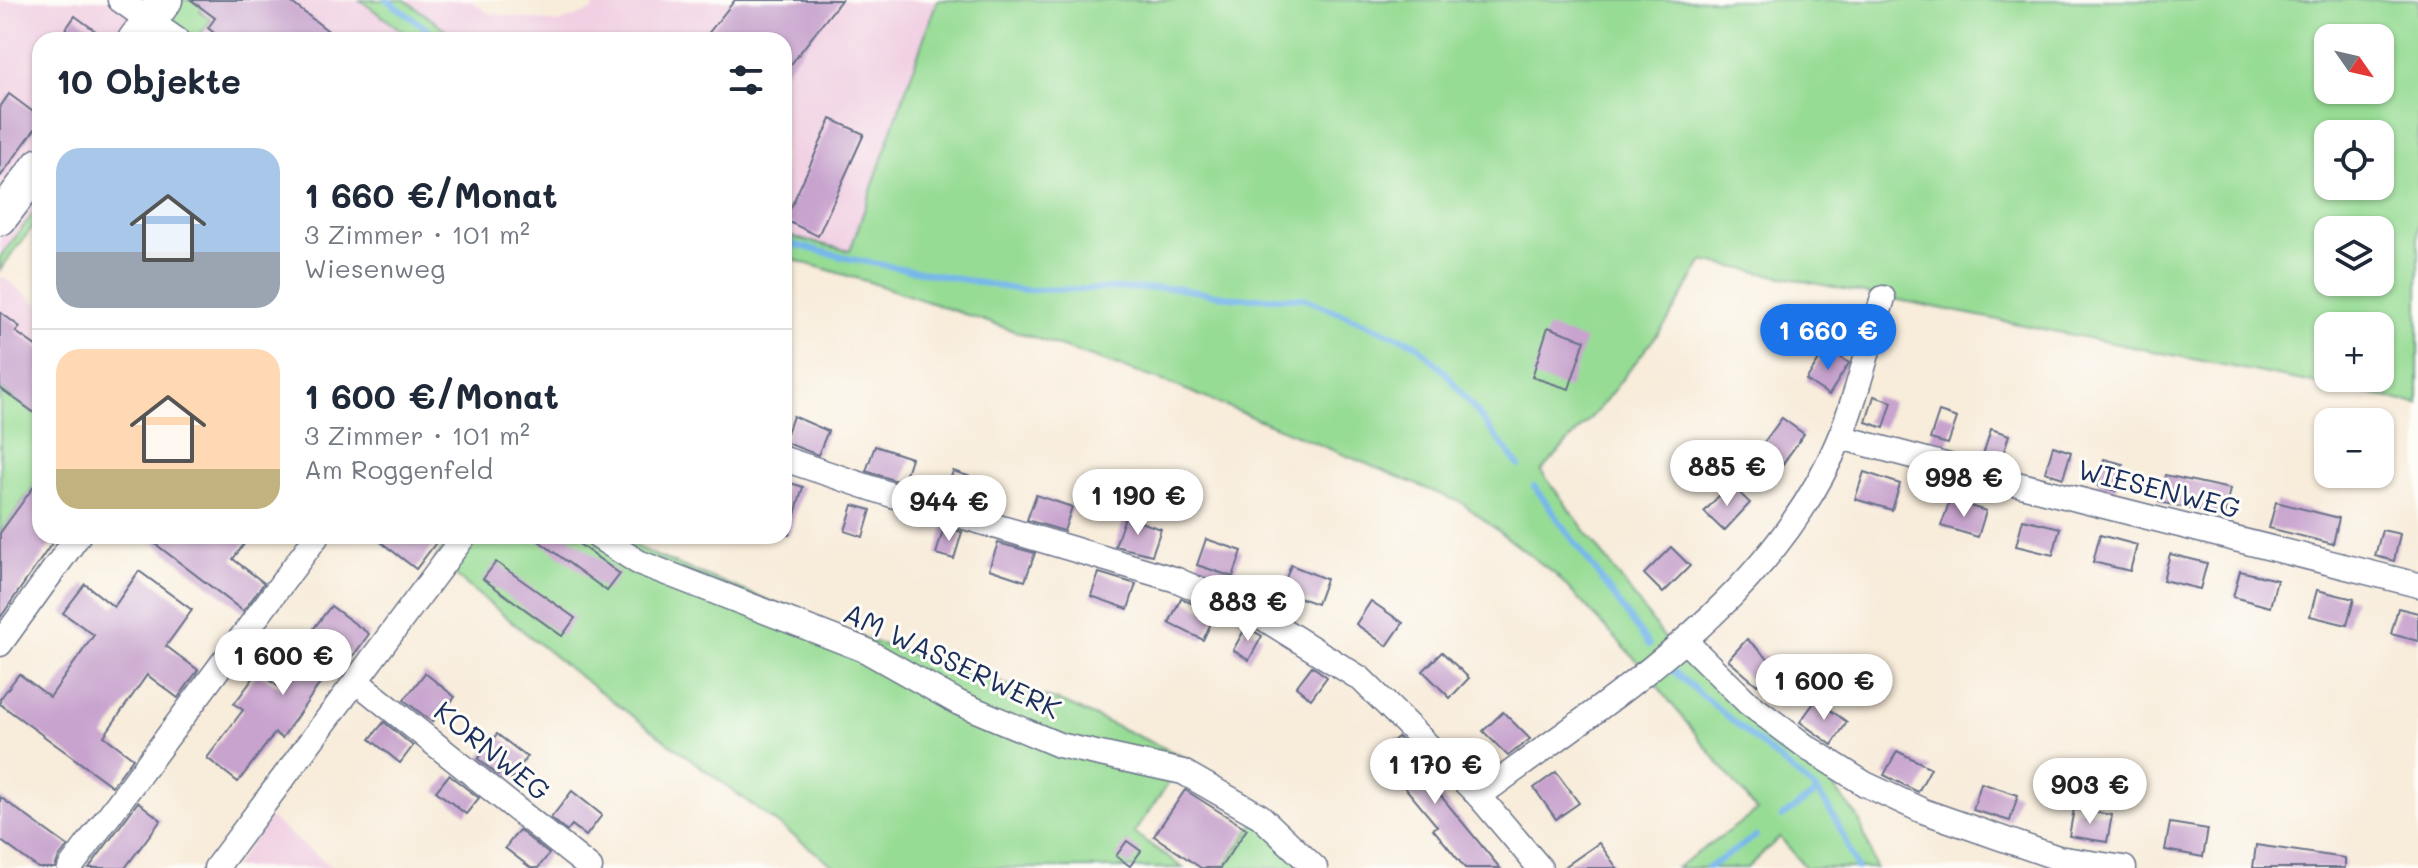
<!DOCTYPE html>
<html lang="de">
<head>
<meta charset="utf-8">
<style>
  :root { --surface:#fff; --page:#f6f6f7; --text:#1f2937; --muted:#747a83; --line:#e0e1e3; --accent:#1a73e8 }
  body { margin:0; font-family:Mali,sans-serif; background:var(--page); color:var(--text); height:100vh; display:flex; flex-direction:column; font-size:30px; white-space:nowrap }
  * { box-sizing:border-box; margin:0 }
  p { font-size:26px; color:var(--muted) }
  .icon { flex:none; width:44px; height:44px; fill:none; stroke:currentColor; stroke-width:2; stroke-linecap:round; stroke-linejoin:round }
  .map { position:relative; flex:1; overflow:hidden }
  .panel { position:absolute; left:32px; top:32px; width:760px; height:512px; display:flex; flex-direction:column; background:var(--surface); border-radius:24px; box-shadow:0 2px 6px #0004 }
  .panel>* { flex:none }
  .needle { width:52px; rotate:124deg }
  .buttons { position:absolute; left:2314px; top:24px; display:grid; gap:16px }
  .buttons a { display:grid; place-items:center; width:80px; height:80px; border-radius:16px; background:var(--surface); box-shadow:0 2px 6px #0004; font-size:40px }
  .price { position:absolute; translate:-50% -68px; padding:0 18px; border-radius:28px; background:#fff; color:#222; font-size:26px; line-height:52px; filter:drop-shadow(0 2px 4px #0008) }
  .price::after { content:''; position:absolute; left:50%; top:48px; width:24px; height:18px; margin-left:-12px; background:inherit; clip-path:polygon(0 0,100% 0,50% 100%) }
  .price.selected { background:var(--accent); color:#fff }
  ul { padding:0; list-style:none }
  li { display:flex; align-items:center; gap:24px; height:200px; padding:0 24px }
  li+li { border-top:2px solid var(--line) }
  li span { display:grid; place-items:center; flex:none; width:224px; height:160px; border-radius:24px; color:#555 }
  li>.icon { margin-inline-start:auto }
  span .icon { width:96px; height:96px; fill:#fffc; stroke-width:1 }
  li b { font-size:34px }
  h2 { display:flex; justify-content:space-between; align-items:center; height:96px; padding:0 24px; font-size:34px }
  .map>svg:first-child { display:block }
</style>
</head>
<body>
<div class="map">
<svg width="2418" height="868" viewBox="0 0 2418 868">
  <rect width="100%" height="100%" fill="#fdfcf7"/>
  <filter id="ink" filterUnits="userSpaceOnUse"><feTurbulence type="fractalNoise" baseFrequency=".0125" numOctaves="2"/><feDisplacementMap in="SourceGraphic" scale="16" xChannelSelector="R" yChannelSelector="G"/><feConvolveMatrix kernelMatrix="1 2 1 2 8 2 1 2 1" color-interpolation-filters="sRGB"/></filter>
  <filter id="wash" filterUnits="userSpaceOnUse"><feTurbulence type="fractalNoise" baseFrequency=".006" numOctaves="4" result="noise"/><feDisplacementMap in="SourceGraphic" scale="32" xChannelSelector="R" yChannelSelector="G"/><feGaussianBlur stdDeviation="1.8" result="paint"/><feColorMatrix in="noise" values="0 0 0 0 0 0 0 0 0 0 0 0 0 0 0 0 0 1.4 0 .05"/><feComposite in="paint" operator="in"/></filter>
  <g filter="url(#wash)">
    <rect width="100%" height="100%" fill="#f8ecda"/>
    <g fill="#f1d0e3">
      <polygon points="0,0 182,0 169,17 179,26 169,40 40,40 40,205 0,257"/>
      <polygon points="208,0 359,0 415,40 196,40 211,20 199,11"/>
      <polygon points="405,0 470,0 488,13 558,23 591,11 599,0 937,0 850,251 784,235 784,40 460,40"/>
      <polygon points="0,275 40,305 40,428 0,398"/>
      <polygon points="270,818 332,868 233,868"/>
    </g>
    <g fill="#97dc94" stroke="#598679" stroke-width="2" fill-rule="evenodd">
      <polygon points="182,0 208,0 200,11 211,20 196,40 169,40 179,26 168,18"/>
      <polygon points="360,0 405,0 460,40 415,40"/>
      <path d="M937 0H2418V404L1703 261 1667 322 1597 411 1541 471 1678 656 1806 753 1858 817 1876 868H1806L1780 837 1747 868H1676L1757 811 1639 663 1556 575 1462 503 1169 383 869 282 784 257V235L850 251ZM2328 38H2380V90H2328ZM2328 134H2380V186H2328ZM2328 230H2380V282H2328ZM2328 326H2380V378H2328Z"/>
      <polygon points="40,205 40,217 0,270 0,257"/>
      <polygon points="0,388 40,417 40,478 0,533"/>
      <polygon points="453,536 616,536 654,555 871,641 1067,704 1186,758 1134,833 1183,868 837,868 571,670 435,559"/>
      <polygon points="1263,811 1323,868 1223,868"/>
    </g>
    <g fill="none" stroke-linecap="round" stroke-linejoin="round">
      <g stroke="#77b7eb" stroke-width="6">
        <polyline points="387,0 442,40"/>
        <polyline points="784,242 851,259 1019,290 1175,288 1236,298 1303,298 1416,344 1445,372 1519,466"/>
        <polyline points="1534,486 1649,645"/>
        <polyline points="1673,671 1818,792 1837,822 1857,868"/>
        <polyline points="1782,817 1818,792"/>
        <polyline points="1708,868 1756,836"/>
      </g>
    </g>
    <g id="blocks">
      <g fill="#c7a3cd">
        <polygon points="191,0 288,0 340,40 223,40 208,28 215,18"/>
        <polygon points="735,0 841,0 784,73 784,40 703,40"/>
        <polygon points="75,16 108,40 58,40"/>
        <polygon points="9,94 40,117 40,122 0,177 0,107"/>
        <polygon points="831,119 864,134 818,236 785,220"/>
        <polygon points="0,312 20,327 16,332 40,349 40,417 0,388"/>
        <polygon points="1548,327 1585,340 1569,389 1532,377"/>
        <polygon points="1827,348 1849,363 1829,395 1806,380"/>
        <polygon points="1874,396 1892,402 1884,428 1866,422"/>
        <polygon points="1939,412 1957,418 1948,444 1930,439"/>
        <polygon points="793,416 828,431 818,455 784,442"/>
        <polygon points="1782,418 1804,434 1782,465 1759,449"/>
        <polygon points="1991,429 2009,435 2001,461 1983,455"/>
        <polygon points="875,446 911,458 903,483 866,471"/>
        <polygon points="2053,446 2071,452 2063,478 2045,472"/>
        <polygon points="2104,459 2123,464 2116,491 2098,486"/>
        <polygon points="953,471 989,483 981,506 945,496"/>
        <polygon points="1864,472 1900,484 1892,510 1855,499"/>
        <polygon points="2165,475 2230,489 2224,516 2159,502"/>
        <polygon points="40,478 40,536 57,536 0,618 0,533"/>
        <polygon points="784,481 803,487 789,535 784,535"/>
        <polygon points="1730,484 1750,503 1724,531 1704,512"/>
        <polygon points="1036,495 1072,507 1064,531 1027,520"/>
        <polygon points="1950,500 1986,511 1978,537 1941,526"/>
        <polygon points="2276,502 2339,518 2333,544 2269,528"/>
        <polygon points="853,505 871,510 863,537 845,531"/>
        <polygon points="1125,517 1161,529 1152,555 1115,546"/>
        <polygon points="2023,519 2060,528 2053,555 2016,546"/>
        <polygon points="944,527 962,532 954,559 936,554"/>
        <polygon points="2382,530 2400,534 2394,561 2375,556"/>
        <polygon points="2100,535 2137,545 2130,571 2093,562"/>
        <polygon points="145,536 250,536 233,559 264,583 243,611"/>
        <polygon points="373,536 441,536 416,569"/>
        <polygon points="532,536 568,536 620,574 607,591"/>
        <polygon points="1206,539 1242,551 1233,577 1197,565"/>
        <polygon points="998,543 1035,553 1025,581 989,569"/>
        <polygon points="1671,547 1690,566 1663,593 1644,574"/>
        <polygon points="2170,554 2207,563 2200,589 2163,580"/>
        <polygon points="496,562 575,618 562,636 483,579"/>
        <polygon points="1291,565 1326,579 1317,604 1281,591"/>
        <polygon points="139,571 192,610 166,646 198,670 178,698 147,675 104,736 133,758 112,786 0,704 0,699 19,674 50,697 94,635 63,613 85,584 114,607"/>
        <polygon points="2240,571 2277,580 2270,607 2233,597"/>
        <polygon points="1099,573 1136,584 1128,609 1091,596"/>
        <polygon points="2317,590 2354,599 2347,625 2310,616"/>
        <polygon points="1181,598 1215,615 1203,640 1169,623"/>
        <polygon points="1371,601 1403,623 1387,646 1356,624"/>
        <polygon points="331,606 369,634 353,656 344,649 282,738 275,733 238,782 207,758 243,710 234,704 258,672 282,689 322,634 314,628"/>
        <polygon points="2398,608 2418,613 2418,641 2391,634"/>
        <polygon points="1246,627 1262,636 1249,660 1233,650"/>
        <polygon points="1747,639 1775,665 1757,685 1728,660"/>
        <polygon points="1442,652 1469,678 1450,698 1423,671"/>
        <polygon points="1312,666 1327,677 1311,699 1296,687"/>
        <polygon points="425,673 455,697 438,718 436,717 432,722 404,700"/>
        <polygon points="1816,700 1847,722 1832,745 1800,722"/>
        <polygon points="1503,712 1530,739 1508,756 1483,731"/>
        <polygon points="384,722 413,746 400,763 370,739"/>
        <polygon points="497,734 527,757 511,779 501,771 498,775 478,759"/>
        <polygon points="1398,737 1440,787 1436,790 1500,868 1465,868 1433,829 1437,826 1377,754"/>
        <polygon points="1897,751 1931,768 1918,792 1884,775"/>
        <polygon points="1556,772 1579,803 1556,819 1534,788"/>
        <polygon points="449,775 479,798 466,814 436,791"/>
        <polygon points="1981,783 2018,795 2010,821 1973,810"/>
        <polygon points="1185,790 1247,829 1220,868 1201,868 1154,836"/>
        <polygon points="572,791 602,815 586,836 572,825 567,831 551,818"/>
        <polygon points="0,797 68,846 58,859 55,868 38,868 0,840"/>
        <polygon points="138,802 161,820 125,868 89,868"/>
        <polygon points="2074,809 2112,815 2107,842 2069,836"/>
        <polygon points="2170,823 2208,829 2203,857 2165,850"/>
        <polygon points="519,830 549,854 538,868 531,868 505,848"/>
        <polygon points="1127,841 1141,851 1130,866 1116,856"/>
        <polygon points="1599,843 1617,868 1563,868"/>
        <polygon points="2256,845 2345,858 2345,868 2253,868"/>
      </g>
    </g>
  </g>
  <g filter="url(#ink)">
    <use href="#blocks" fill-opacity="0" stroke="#687189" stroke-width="2"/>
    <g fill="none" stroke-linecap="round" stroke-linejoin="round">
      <g stroke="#687189" stroke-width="27">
        <g id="street">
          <polyline points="120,0 177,40"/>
          <polyline points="1840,437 2017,484 2418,585"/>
          <polyline points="784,459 907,500 1177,580 1265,619 1361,679 1479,796 1540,868"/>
          <polyline points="597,536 638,562 865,650 959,703 1059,745 1183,772 1260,816 1315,868"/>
          <polyline points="1685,641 1748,703 1808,748 1865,784 1923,811 2058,858 2124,868"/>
          <polyline points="0,644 78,536"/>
          <polyline points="356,681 590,868"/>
          <path d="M1479 796C1613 696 1773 600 1840 437 1858 394 1869 343 1883 298"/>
          <polyline points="70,868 317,536"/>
          <polyline points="216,868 464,536"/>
        </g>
      </g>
      <g stroke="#687189" stroke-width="37">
        <g id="secondary">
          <polyline points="135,40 165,0"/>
          <polyline points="0,218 40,165"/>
        </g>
      </g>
      <use href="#street" stroke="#fff" stroke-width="24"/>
      <use href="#secondary" stroke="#fff" stroke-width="34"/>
    </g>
  </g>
  <g text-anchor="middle" stroke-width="6" stroke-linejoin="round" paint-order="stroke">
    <g font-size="28" fill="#1b2f5e" stroke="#fdfcf7">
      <text transform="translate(2159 489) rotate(14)" y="10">WIESENWEG</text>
      <text transform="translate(952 661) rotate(25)" y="10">AM WASSERWERK</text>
      <text transform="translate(492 751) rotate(39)" y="10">KORNWEG</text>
    </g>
  </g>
</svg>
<div class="buttons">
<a><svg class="needle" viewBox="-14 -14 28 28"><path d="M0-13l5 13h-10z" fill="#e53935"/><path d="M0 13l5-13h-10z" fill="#747a83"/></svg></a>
<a><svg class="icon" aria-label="locate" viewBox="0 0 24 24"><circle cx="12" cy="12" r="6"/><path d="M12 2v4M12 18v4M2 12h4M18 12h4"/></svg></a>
<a><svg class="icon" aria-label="layers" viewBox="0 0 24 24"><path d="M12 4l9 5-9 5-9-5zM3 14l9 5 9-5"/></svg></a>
<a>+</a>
<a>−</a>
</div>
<b class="price selected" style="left:1828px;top:372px">1 660 €</b>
<b class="price" style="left:1727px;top:508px">885 €</b>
<b class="price" style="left:1964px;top:519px">998 €</b>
<b class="price" style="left:1138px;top:537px">1 190 €</b>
<b class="price" style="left:949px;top:543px">944 €</b>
<b class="price" style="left:1248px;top:643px">883 €</b>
<b class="price" style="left:283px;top:697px">1 600 €</b>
<b class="price" style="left:1824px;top:722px">1 600 €</b>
<b class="price" style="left:1435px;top:806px">1 170 €</b>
<b class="price" style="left:2090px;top:826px">903 €</b>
<section class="panel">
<h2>10 Objekte<svg class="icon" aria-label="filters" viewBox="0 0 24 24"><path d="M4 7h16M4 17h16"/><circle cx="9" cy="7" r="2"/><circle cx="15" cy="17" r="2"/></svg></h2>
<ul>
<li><span style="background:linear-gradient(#a9c7e8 65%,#9aa5b1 0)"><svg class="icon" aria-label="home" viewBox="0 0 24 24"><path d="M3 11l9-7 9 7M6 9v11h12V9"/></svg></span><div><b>1 660 €/Monat</b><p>3 Zimmer · 101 m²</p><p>Wiesenweg</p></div></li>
<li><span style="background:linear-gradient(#ffd9b3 75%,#c2b280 0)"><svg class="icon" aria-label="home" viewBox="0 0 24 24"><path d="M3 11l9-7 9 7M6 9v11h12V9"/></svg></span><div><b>1 600 €/Monat</b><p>3 Zimmer · 101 m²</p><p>Am Roggenfeld</p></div></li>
</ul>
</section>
</div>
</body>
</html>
